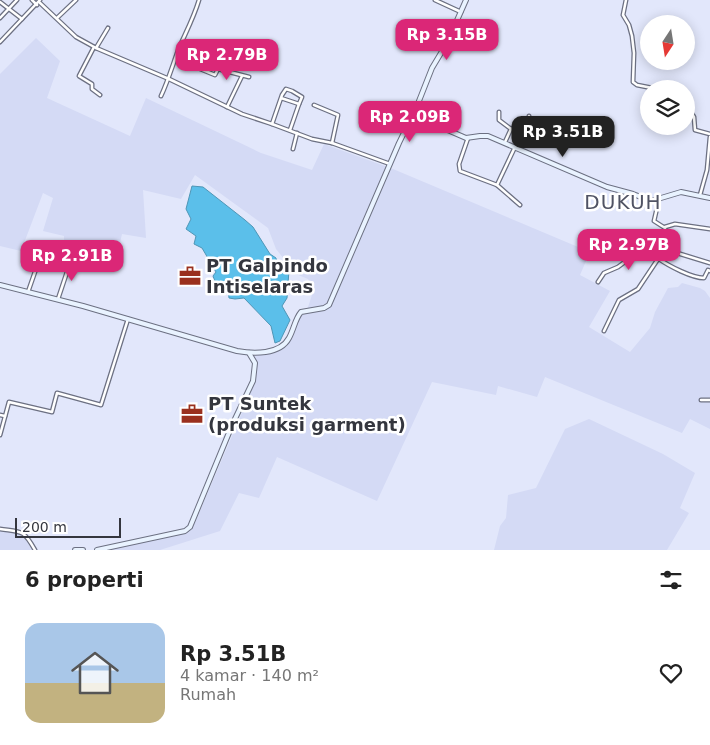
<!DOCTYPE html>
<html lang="id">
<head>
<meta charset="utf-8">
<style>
  :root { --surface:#fff; --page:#f2f2f2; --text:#222; --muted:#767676; --line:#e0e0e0; --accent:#db2777 }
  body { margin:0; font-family:"DejaVu Sans",sans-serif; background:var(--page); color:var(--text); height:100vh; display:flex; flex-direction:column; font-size:19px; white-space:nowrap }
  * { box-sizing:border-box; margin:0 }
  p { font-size:16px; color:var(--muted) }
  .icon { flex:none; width:28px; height:28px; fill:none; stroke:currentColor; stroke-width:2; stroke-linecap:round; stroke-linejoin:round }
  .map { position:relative; height:550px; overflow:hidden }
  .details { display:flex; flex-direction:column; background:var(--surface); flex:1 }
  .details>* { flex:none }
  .needle { width:32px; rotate:192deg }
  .buttons { position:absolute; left:640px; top:15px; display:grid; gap:10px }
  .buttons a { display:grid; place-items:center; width:55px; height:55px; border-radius:50%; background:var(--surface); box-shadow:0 2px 12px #0003; font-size:25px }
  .scale { position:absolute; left:15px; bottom:12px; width:106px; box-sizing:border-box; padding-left:5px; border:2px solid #34363e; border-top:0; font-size:14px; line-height:18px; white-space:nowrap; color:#34363e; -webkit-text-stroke:4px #fff; paint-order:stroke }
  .price { position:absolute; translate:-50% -42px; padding:0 11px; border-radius:10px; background:var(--accent); color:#fff; font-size:16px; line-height:32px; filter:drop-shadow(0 1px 2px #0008) }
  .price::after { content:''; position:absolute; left:50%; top:30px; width:15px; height:11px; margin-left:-8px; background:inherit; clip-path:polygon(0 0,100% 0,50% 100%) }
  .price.selected { background:#222; color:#fff }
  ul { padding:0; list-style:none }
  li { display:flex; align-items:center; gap:15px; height:125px; padding:0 25px }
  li+li { border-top:1px solid var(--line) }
  li span { display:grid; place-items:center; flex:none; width:140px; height:100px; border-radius:15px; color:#555 }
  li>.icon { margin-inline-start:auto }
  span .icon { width:60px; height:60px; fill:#fffc; stroke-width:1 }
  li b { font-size:21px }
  h2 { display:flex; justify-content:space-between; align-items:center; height:60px; padding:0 25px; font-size:21px }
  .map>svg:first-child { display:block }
</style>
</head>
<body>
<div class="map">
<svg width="710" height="550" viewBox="0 0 710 550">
  <rect width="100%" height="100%" fill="#e2e7fb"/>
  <g fill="#d4daf5">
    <polygon points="36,38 60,61 47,98 130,136 146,98 261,153 312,170 324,144 393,169 590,252 580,275 610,291 589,327 630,352 650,328 655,312 668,288 678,287 682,283 700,288 705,291 710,298 710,429 690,419 682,433 545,377 537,397 498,386 496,395 432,382 377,501 277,457 259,498 239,493 220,531 160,550 105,550 186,533 193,527 253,387 257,366 255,356 274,352 289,343 293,336 301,315 307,310 314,289 308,279 296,274 276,249 268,228 195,175 181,199 143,190 146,238 122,234 115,265 64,248 64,236 43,231 53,198 43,193 21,251 0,246 0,74"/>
    <polygon points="589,419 663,454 695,473 680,508 689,513 667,550 494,550 500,526 506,518 508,495 536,488 565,429"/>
    <polygon points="0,531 14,531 25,538 32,550 0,550"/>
  </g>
  <path fill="#5bbfea" stroke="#4f96b6" d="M192 186 203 187 245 220 253 227 270 254 276 258 277 265 289 270 287 298 282 306 290 320 280 341 275 343 271 326 244 298 235 299 229 298 228 289C219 287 216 285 213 276L216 272 202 248 194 244 196 236 186 229 191 219 186 209Z"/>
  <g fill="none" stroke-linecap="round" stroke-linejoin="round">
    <g stroke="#6c7082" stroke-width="5">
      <g id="street">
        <polyline points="32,0 37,5"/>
        <polyline points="435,0 461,12"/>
        <polyline points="626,0 623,15 629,25 632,36 634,53 633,82 637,85 657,89"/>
        <polyline points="0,2 22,19"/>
        <polyline points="39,2 76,37 96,48 169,79 242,114 272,124 312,139 332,143 390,164"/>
        <polyline points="0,18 17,0"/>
        <polyline points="57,18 76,0"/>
        <polyline points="0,42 40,0"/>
        <polyline points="94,47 79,76 92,84 92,89 100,95"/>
        <polyline points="96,48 108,28"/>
        <polyline points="176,59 215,75 218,69 249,77"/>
        <path d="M161 96C168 81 173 64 179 48 186 32 194 17 199 0"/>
        <polyline points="686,103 694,117 695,130 710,134"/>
        <polyline points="314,105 338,115 332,143"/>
        <polyline points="227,107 242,76"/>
        <polyline points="499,112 499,120 511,129"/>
        <polyline points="272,124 282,95 286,89 292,91 302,97 299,104 281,98"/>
        <polyline points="290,130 299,104"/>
        <polyline points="468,138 459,164 460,171 497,185 520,205"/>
        <polyline points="505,142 511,129 529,123 529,116"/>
        <polyline points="293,149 297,133"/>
        <polyline points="497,185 515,147"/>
        <polyline points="700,195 707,170 710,137"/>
        <polyline points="665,227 675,224 710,229"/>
        <polyline points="664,249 710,263"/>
        <path d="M598 282 604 273 618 267 641 250C648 250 653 255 659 259 669 266 692 278 704 278L708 270 710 271"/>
        <polyline points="28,292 44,246"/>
        <polyline points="58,299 71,260"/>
        <polyline points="604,331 619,300 638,289 662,253 664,248 665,228 654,221 659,199"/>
        <polyline points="701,400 710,400"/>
        <polyline points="0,415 5,416"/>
        <polyline points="0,435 9,402 52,412 57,393 101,405 128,319"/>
        <path d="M0 529C22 532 23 529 35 550"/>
      </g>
    </g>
    <g stroke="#6c7082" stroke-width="6">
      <g id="secondary">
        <polyline points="413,115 466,138 480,136 488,136 607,187 633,194 651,201 681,192 710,198"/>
        <path d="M0 285 83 306 237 351C253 354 280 355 289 338 294 329 295 319 301 312L324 308 329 305 399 143 417 106 432 68 447 43 466 0"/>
        <polyline points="75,550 83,550"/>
        <polyline points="97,550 185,531 190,527 233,423 253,381 255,363 249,353"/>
      </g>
    </g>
    <use href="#street" stroke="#fff" stroke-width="2.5"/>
    <use href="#secondary" stroke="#e9f3ff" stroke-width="4"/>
  </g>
  <defs>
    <g id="office-bare" transform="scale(1.725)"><path d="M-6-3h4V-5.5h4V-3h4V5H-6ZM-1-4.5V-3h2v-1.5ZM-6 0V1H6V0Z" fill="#9a301e" stroke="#fff" stroke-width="2.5" paint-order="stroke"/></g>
  </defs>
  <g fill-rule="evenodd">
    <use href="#office-bare" x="190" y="276"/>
    <use href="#office-bare" x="192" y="414"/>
  </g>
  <g text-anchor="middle" stroke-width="5" stroke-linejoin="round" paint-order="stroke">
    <g font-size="18" font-weight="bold" fill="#34363e" stroke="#fff" text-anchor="start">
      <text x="206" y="272">PT Galpindo<tspan x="206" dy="21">Intiselaras</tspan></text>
      <text x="208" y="410">PT Suntek<tspan x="208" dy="21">(produksi garment)</tspan></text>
    </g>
    <g font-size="20" letter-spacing="1" fill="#505364" stroke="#fff">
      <text x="623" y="209">DUKUH</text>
    </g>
  </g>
</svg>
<div class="buttons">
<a><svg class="needle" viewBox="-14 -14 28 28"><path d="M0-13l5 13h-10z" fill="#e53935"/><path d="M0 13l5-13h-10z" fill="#767676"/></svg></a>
<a><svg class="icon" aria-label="layers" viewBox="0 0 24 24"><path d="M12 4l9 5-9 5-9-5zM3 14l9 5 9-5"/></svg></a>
</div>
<div class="scale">200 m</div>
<b class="price" style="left:447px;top:61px">Rp 3.15B</b>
<b class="price" style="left:227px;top:81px">Rp 2.79B</b>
<b class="price" style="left:410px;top:143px">Rp 2.09B</b>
<b class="price selected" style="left:563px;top:158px">Rp 3.51B</b>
<b class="price" style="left:629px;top:271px">Rp 2.97B</b>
<b class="price" style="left:72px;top:282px">Rp 2.91B</b>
</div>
<section class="details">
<h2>6 properti<svg class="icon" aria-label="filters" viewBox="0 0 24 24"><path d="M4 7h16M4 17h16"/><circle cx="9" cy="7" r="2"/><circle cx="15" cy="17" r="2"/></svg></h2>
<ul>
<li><span style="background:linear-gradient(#a9c7e8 60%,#c2b280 0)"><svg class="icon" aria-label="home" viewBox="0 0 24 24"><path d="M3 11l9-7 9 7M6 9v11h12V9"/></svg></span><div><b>Rp 3.51B</b><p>4 kamar · 140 m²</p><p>Rumah</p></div><svg class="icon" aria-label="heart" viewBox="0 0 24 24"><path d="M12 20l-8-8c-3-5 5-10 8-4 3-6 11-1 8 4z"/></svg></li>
</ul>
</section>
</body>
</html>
